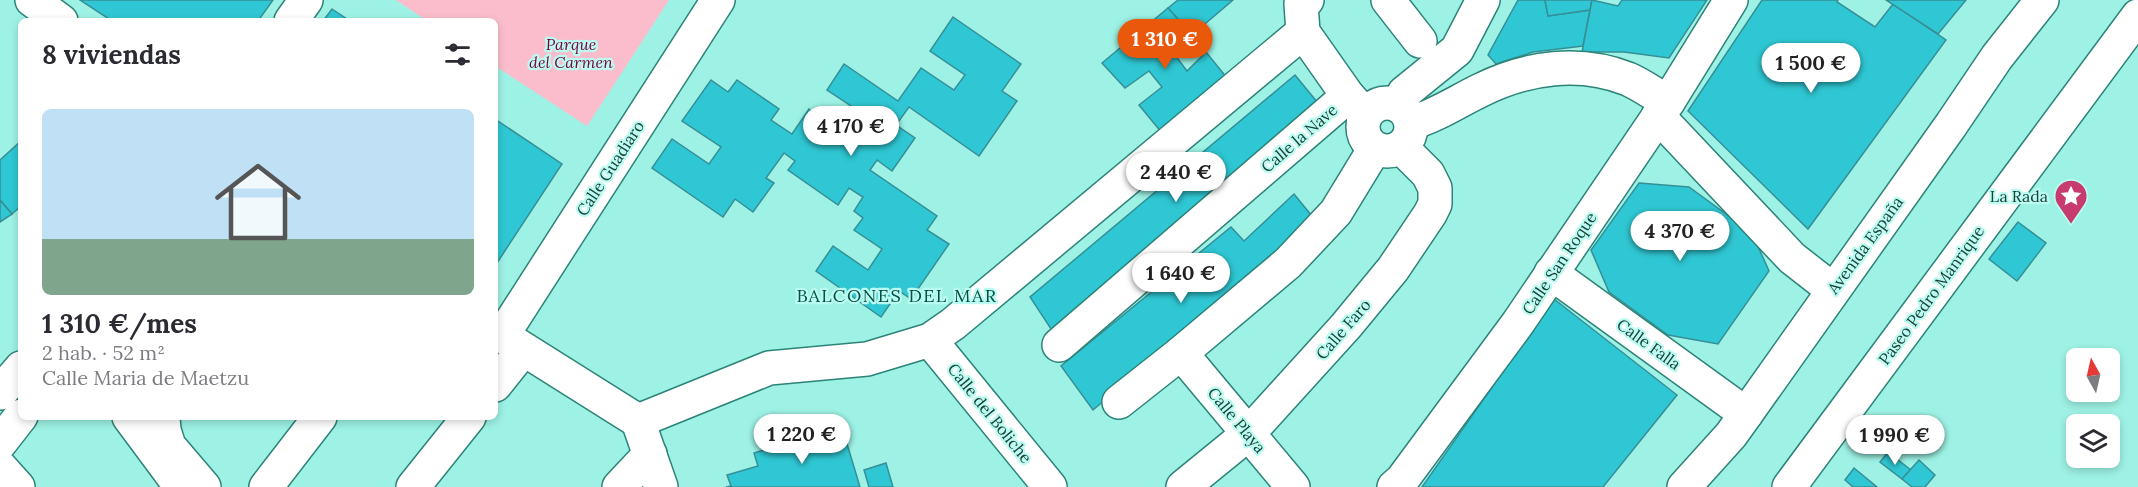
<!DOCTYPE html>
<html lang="es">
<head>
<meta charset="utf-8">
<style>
  :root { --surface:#fff; --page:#f7f7f7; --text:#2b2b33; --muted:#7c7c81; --accent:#ea580c }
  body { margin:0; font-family:Lora,serif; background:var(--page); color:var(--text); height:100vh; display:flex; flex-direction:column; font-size:22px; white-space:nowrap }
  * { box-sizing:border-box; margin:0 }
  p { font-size:20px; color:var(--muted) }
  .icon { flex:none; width:33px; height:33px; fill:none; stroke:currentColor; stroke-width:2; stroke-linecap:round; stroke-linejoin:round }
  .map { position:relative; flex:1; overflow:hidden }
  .sheet { position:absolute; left:18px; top:18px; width:480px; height:402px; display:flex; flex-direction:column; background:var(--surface); border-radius:9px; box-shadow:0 3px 9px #0003 }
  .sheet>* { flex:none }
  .needle { width:39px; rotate:352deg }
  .tools { position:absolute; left:2066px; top:348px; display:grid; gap:12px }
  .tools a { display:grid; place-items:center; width:54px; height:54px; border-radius:9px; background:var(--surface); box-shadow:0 3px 9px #0003; font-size:30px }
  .price { position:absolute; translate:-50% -51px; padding:0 14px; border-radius:21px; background:#fff; color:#222; font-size:20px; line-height:39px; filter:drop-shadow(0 2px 3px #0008) }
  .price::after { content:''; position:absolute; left:50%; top:36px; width:18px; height:14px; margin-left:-9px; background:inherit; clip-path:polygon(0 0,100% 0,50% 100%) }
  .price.on { background:var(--accent); color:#fff }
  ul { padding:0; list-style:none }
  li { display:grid; align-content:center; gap:12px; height:318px; padding:0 24px }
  li span { display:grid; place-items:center; height:186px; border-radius:9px; color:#555 }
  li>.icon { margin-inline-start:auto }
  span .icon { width:108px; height:108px; fill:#fffc; stroke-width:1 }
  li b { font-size:26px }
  h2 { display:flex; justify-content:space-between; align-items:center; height:72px; padding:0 24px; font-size:26px }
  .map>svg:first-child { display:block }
</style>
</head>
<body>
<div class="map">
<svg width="2138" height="487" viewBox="0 0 2138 487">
  <rect width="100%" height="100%" fill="#9ef2e5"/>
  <polygon fill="#fbbdcc" points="396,0 669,0 587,126 495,66 495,21 427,21"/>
  <g fill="#2fc7d3" stroke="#368f97" stroke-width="1.5">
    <polygon points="80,0 273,0 258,21 112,21"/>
    <polygon points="1178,0 1233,0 1192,35 1168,8"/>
    <polygon points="1518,0 1545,0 1548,16 1590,10 1583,46 1533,52 1496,64 1488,55"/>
    <polygon points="1545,0 1592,0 1590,10 1548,16"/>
    <polygon points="1592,0 1618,6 1622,0 1707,0 1669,58 1624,52 1582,52"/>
    <polygon points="1762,0 1838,0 1837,2 1875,27 1893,4 1946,40 1808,229 1688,111"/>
    <polygon points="1886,0 1966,0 1938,34"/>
    <polygon points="1168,8 1192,35 1172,51 1187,71 1206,52 1227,78 1162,133 1139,105 1162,87 1149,71 1125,88 1102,63"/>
    <polygon points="332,9 350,21 323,21"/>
    <polygon points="953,17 1021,64 1002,91 1017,101 979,156 909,107 896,125 915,138 892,171 877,160 870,170 937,216 927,230 949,244 911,299 899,291 881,317 816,271 833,246 868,270 882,249 854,230 863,218 854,211 863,197 849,188 838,205 788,170 795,161 784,153 766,178 774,183 753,212 735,199 723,217 652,168 672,139 709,164 721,147 682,121 711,80 728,92 737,80 779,109 771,120 792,134 809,109 842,132 857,110 827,90 844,64 898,101 921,68 954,90 965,75 930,51"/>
    <polygon points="1295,75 1322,108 1053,332 1030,297"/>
    <polygon points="495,119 562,164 495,266"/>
    <polygon points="21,141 21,206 12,214 0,200 0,160"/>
    <polygon points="1639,183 1689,187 1752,233 1769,271 1718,344 1668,335 1609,292 1591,250"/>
    <polygon points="1294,194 1316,221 1093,410 1061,366 1231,227 1244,241"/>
    <polygon points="0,200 12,214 0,222"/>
    <polygon points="2018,222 2046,243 2017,281 1989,259"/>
    <polygon points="1554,299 1677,395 1603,487 1422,487"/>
    <polygon points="842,427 860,487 726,487 731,486 727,475 758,466 754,453"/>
    <polygon points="1888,452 1911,470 1902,479 1880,462"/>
    <polygon points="1919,460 1935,475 1925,487 1912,487 1902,479"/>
    <polygon points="886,463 893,487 869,487 864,470"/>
    <polygon points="1854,468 1877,487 1853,487 1845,480"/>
  </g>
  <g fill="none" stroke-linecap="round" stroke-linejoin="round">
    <g stroke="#2c8378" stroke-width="36">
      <g id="minor">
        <polyline points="32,0 61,21"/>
        <polyline points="1307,0 1301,4 1303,32 1348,96 1362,111"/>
        <polyline points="1388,0 1420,41"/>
        <polyline points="291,21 306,0"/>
        <circle cx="1387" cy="127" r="24"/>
        <polyline points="1399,105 1404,93 1457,50 1483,0"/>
        <polyline points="1658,116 1792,258 1833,290"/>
        <path d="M1411 123C1436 116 1458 101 1481 90 1527 67 1580 60 1628 79 1642 85 1655 95 1668 102"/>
        <polyline points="1551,273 1746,414"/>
        <polyline points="495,331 638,421"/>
        <polyline points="502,336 718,0"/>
        <polyline points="930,340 1050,487"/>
        <polyline points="1059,345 1348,96"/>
        <polyline points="1181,353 1293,487"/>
        <polyline points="495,385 523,350"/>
        <polyline points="0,393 21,368"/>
        <polyline points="1119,402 1181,353 1288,263 1336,212 1375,148"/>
        <polyline points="129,417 181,487"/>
        <polyline points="163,417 164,430 169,446 204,487"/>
        <polyline points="638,421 769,368 867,359 930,340 953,324 1303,32"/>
        <polyline points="638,421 661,487"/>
        <polyline points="0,443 21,416"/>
        <polyline points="0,467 18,487"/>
        <polyline points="266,487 320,417"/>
        <polyline points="413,487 469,417"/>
        <polyline points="619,487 650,454"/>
        <polyline points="1183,487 1248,434 1346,326 1393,269 1430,214 1435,204 1435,188 1428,174 1401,147"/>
        <polyline points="1394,487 1402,480 1518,323 1668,102 1731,0"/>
        <polyline points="1684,487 1731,435 1746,414 1951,125 1997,57 2042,0"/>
        <polyline points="1789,487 2138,16"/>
      </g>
    </g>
    <use href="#minor" stroke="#fff" stroke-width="33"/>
  </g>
  <defs>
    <g id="sight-pin" transform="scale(1.725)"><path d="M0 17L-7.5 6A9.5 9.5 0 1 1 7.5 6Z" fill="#c73b6e" stroke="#bbfcf1"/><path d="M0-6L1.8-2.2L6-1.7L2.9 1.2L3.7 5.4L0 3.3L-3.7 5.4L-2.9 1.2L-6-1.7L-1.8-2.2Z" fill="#fff"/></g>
  </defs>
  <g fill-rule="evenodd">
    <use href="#sight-pin" x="2071" y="196"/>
  </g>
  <g text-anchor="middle" stroke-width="4.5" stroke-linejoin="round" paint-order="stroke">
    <g font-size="16" font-style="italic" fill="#7c033b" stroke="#bbfcf1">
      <text x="571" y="50">Parque<tspan x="571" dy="18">del Carmen</tspan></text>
    </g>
    <g font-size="16" fill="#1c403a" stroke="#bbfcf1">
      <text transform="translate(1299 138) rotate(-41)" y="6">Calle la Nave</text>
      <text transform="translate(610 168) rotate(-57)" y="6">Calle Guadiaro</text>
      <text transform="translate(1865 245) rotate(-54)" y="6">Avenida España</text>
      <text transform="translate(1559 263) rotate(-56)" y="6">Calle San Roque</text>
      <text transform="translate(1931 295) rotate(-54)" y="6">Paseo Pedro Manrique</text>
      <text transform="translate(1343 329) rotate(-49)" y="6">Calle Faro</text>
      <text transform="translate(1649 344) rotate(36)" y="6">Calle Falla</text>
      <text transform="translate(990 413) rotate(51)" y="6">Calle del Boliche</text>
      <text transform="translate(1237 420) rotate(50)" y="6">Calle Playa</text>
    </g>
    <g font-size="16" fill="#1c403a" stroke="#bbfcf1" text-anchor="end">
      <text x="2048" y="202">La Rada</text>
    </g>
    <g font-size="18" letter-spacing="1.5" fill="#034f47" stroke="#bbfcf1">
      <text x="897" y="302">BALCONES DEL MAR</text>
    </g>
  </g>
</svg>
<div class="tools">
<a><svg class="needle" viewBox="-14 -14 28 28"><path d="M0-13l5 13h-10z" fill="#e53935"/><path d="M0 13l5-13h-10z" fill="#7c7c81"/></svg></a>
<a><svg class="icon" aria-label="layers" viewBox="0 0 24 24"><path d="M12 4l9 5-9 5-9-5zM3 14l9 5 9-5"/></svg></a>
</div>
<b class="price on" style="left:1165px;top:70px">1 310 €</b>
<b class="price" style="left:1811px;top:94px">1 500 €</b>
<b class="price" style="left:851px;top:157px">4 170 €</b>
<b class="price" style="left:1176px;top:203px">2 440 €</b>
<b class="price" style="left:1680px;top:262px">4 370 €</b>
<b class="price" style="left:1181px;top:304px">1 640 €</b>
<b class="price" style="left:802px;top:465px">1 220 €</b>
<b class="price" style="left:1895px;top:466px">1 990 €</b>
<section class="sheet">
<h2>8 viviendas<svg class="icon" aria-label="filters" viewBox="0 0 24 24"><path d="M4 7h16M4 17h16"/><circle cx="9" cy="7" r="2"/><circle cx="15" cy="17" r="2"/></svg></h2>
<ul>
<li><span style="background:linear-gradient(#bfe0f5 70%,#7fa58c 0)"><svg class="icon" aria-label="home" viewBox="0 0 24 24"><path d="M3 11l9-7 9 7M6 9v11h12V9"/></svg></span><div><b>1 310 €/mes</b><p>2 hab. · 52 m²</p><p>Calle Maria de Maetzu</p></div></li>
</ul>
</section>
</div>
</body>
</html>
